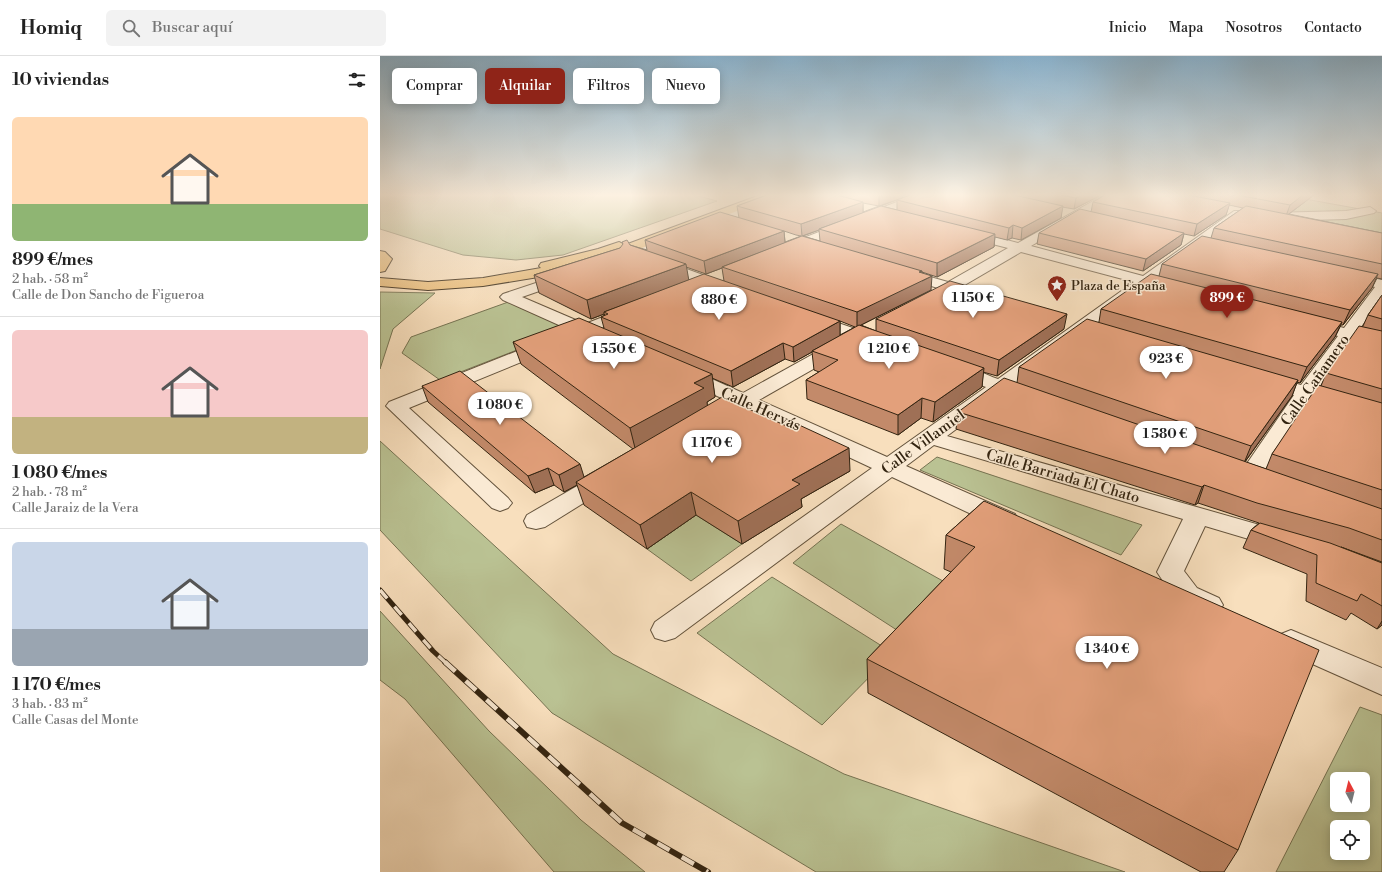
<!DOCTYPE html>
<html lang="es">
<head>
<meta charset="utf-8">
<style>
  :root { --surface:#fff; --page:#f2f2f2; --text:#222; --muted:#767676; --line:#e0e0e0; --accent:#8f2418 }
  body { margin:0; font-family:"Libre Bodoni",serif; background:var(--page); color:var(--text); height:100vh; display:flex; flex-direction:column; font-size:15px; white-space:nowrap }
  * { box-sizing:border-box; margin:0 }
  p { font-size:13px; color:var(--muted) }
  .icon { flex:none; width:22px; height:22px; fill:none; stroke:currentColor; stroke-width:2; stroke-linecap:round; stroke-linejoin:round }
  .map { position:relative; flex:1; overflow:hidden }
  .details { display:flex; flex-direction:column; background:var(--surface); width:380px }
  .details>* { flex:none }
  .banner { position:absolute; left:12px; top:12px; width:380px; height:36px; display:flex; gap:8px }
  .needle { width:26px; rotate:353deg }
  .fabs { position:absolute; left:950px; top:716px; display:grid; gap:8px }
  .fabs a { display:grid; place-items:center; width:40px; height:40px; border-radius:6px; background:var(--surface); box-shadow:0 2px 10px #0003; font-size:20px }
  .price { position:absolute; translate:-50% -34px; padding:0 9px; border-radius:14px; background:#fff; color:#222; font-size:13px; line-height:26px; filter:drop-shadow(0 1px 2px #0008) }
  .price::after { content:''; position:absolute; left:50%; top:24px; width:12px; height:9px; margin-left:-6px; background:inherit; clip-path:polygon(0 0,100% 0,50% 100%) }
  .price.selected { background:var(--accent); color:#fff }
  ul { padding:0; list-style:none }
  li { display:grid; align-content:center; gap:8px; height:212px; padding:0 12px }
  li+li { border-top:1px solid var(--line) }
  li span { display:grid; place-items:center; height:124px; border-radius:6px; color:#555 }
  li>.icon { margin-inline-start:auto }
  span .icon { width:72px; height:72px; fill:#fffc; stroke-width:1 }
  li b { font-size:17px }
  h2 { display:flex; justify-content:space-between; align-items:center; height:48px; padding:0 12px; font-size:17px }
  .pill { padding:0 14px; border-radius:6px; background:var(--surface); box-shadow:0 2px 10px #0003; font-size:14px; line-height:36px }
  .pill.selected { background:var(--accent); color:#fff }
  header { display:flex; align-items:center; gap:24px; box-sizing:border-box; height:56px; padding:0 20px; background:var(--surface); border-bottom:1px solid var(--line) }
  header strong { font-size:19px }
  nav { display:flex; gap:22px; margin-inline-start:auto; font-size:14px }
  .search { width:280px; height:36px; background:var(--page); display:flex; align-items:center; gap:10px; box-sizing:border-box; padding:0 14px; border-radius:6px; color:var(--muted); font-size:15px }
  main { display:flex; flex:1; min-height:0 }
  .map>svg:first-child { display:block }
</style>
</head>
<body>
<header>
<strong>Homiq</strong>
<div class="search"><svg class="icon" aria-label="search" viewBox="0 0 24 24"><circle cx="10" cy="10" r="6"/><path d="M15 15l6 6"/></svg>Buscar aquí</div>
<nav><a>Inicio</a><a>Mapa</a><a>Nosotros</a><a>Contacto</a></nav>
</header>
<main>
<section class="details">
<h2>10 viviendas<svg class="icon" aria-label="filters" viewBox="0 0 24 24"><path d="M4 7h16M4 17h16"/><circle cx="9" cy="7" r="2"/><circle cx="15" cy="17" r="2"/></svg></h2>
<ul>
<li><span style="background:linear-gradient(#ffd9b3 70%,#8fb573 0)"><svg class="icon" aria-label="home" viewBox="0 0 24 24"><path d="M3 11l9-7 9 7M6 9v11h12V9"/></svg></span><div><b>899 €/mes</b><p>2 hab. · 58 m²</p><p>Calle de Don Sancho de Figueroa</p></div></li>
<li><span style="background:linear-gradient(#f6c9c9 70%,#c2b280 0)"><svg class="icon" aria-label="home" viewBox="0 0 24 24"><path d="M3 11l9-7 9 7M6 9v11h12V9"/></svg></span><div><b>1 080 €/mes</b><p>2 hab. · 78 m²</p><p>Calle Jaraiz de la Vera</p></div></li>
<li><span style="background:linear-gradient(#c9d6e8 70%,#9aa5b1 0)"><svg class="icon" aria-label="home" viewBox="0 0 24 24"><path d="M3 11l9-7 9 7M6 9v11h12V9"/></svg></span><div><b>1 170 €/mes</b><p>3 hab. · 83 m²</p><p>Calle Casas del Monte</p></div></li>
</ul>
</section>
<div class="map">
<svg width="1002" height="816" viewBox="0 0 1002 816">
  <rect width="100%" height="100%" fill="#f8dfbd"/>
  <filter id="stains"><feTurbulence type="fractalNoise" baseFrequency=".005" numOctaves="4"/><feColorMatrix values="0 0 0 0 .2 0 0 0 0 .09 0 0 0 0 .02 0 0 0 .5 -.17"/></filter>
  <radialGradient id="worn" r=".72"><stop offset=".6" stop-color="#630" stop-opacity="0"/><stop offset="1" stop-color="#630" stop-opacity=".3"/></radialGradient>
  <g fill="#bac293" stroke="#767352" fill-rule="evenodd">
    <polygon points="0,139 315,139 337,145 183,199 136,204 83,199 0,173"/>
    <polygon points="799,139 903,139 1002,157 1002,178"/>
    <polygon points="0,236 55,237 13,273 0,313"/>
    <polygon points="131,245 191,273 60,324 22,297 31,281"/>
    <polygon points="0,385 233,598 464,718 745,816 436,816 172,657 0,474"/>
    <polygon points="557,401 762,469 741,499 540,414"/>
    <polygon points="316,459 362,488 311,525 267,493"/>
    <polygon points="461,468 570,529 523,578 413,507"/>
    <polygon points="392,521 513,597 442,669 317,577"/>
    <polygon points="0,555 109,675 201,764 265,816 174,816 25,643 0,624"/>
    <path d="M980 651 1002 659V816H896ZM957 723H983V749H957ZM957 771H983V797H957Z"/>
  </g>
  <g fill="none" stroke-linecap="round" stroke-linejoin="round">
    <g stroke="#64533c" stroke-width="2">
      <g id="minor">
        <polygon points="395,139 410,139 408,141 328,174 320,174 318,171 320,168"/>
        <polygon points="535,139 550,139 548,141 410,197 400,197 398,194 400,191"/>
        <path d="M724 139H738L651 190 763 220 854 155H862L864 158 778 223 782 227 780 230 775 231 769 230 635 329 651 335 654 339 651 343 644 345 623 338 567 380 908 477 912 483 908 489 899 492 825 470 804 515 817 532 839 542 843 549 839 556 829 559 797 546 777 516 803 463 554 389 526 410 635 458 638 464 635 470 626 472 617 470 512 421 295 582 285 585 275 582 271 574 275 566 492 412 364 352C351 359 338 369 324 365L321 361 324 357 348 345 300 323 298 319 300 315 307 313 314 315 363 337 453 287 459 286 465 287 468 291 465 295 379 344 507 401 606 331 569 318 566 314 569 310C584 306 603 318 618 323L754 226 641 196 583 230 596 234 599 237 596 240C588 242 582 238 574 237 568 236 564 240 558 238L555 235 558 232 517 220 515 217 517 214 522 213 568 226 628 192 581 180 579 177 581 174 585 173 638 187Z"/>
        <polygon points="990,151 996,155 994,157 966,163 887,165 881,161 887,157 966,155"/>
        <polygon points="293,178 299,182 298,185 264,197 265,198 348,228 350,231 348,234 338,234 254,204 250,195 252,192"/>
        <polygon points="965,216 1002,224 1002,242 978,275 1002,281 1002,291 972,284 937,334 1002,353 1002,365 930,344 878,424 870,426 862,424 859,419 914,339 878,329 876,325 878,321 885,319 921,329 958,280 924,271 922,268 924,265 930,263 964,272 995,231 960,223 958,220 960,217"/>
        <polygon points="186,217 191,218 193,221 191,224 142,241 205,268 251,250 257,252 259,255 257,258 217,274 218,276 216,280 205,280 29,352 128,442 132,447 128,452 120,455 112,452 6,350 9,346 190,274 123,244 120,241 123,238"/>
        <polygon points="432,258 502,282 505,286 502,290 496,291 490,290 426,266 424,263 426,260"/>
        <polygon points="226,416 234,418 237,423 234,428 165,471 156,473 147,471 144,465 147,459 218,418"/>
        <polygon points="911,574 1002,612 1002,639 901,594 896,586 901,578"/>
      </g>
    </g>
    <g stroke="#332411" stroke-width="2">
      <g id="major">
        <polygon points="380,139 395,139 393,141 231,204 221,204 219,201 185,209 190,213 188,216 183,217 103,230 48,234 0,230 0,222 48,226 103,222 161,212 159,210 161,207 218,193 239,186 245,189"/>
        <polygon points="0,195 5,196 12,203 5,215 0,216"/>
      </g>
    </g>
    <use href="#minor" fill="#faead4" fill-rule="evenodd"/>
    <use href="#major" fill="#ecc07e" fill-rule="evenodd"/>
    <g stroke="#332411" stroke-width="5">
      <polyline id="rail-far1" points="0,534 53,595 66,607"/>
    </g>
    <g stroke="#332411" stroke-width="6">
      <polyline id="rail" points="65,606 242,767 328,816"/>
    </g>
    <use href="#rail-far1" stroke="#faead4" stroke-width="3.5" stroke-dasharray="11" stroke-linecap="butt"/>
    <use href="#rail" stroke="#faead4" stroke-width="4.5" stroke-dasharray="14" stroke-linecap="butt"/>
  </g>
  <g fill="#c38a6a" stroke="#332411" fill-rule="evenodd">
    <path d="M387 139H721L694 153 682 151 681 162 641 184 632 182 627 184 615 181 614 191 557 221 542 216 551 234 481 269 496 275V263L684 273 617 320 603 316 602 331 553 366 541 362 518 379 427 343 426 324 439 316 434 314 432 296 414 306 405 303 353 331 332 322 335 341 327 346V350L470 415 421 443 422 451 362 488 316 459 267 493 204 449 197 429 184 436 174 429 155 437 48 346 42 330 204 421 253 393 141 308 133 286 224 272 221 261 225 259 224 258 211 263 159 237 154 219 250 189 267 194 265 184 359 162 357 150ZM519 143 517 144V154L501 150ZM483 147 499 150 483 156ZM439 174 440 185 423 180ZM404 175 416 179 421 180 405 186ZM306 211 326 218 342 212 344 225 308 224ZM460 265 475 271 460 279Z"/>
    <polygon points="725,139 934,139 909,158 1002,177 1002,223 997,222 992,232 963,269 961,269 955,281 920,327 917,326 912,340 865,406 886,413 892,398 941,330 946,317 983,270 988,259 1002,239 1002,506 961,491 1002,507 1002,569 997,573 971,557 966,564 926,545 927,518 863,492 871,474 879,467 818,447 815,449 576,373 578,356 637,327 639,311 719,266 721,253 779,220 782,208 831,182 834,172 863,152 849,149 846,159 814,180 804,178 801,189 763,215 657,188 659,177 711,156 713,146"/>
    <polygon points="604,445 858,794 844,816 821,816 488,637 487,603 571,516 564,513 566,479"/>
  </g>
  <g fill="#9f7056" stroke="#332411">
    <polygon points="499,139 531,139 499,150"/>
    <polygon points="702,139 721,139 694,153 696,142"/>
    <polygon points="923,139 934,139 906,160 910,149"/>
    <polygon points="483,146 483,157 439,173 439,174 422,180 421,168"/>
    <polygon points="850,147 846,159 814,180 817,168"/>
    <polygon points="683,150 681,162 641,184 642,172"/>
    <polygon points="633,169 632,182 627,184 629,172"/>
    <polygon points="404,175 405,187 342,211 342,212 326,218 324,205"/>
    <polygon points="804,177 801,189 763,215 766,203"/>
    <polygon points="615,178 614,191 557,221 557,207"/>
    <polygon points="306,208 309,225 224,256 224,258 211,263 207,244"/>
    <polygon points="542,215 542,225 552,220 551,234 477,271 477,256"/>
    <polygon points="998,218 992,232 963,269 970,254"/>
    <polygon points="687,258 684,273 617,320 619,304"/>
    <polygon points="460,265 460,280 432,295 432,296 414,306 413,291"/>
    <polygon points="962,266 955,281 920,327 927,311"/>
    <polygon points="403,287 405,303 353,331 351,315"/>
    <polygon points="604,312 602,331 553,366 555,346"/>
    <polygon points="332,318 335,341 327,346 328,355 256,396 250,372 314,327"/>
    <polygon points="918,324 912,340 864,407 871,390"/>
    <polygon points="542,342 541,362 518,379 518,359"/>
    <polygon points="469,392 470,415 421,443 422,451 362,488 358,465 412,424"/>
    <polygon points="200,408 205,424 196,426 197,429 184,436 179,419"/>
    <polygon points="168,412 174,429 155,437 148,420"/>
    <polygon points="824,429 818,447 815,449 822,431"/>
    <polygon points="311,436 316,459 267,493 260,469"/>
    <polygon points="1002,565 1002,569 997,573"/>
  </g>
  <g fill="#e3a07b" stroke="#332411">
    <polygon points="387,139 457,139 483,146 421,168 357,150"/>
    <polygon points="530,139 634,139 683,150 642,172 633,169 629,172 517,144"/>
    <polygon points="680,139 702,139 696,142"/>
    <polygon points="725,139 808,139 850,147 817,168 713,146"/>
    <polygon points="857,139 923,139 910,149"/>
    <polygon points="501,150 615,178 557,207 439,173"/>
    <polygon points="866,150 1002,177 1002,208 834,172"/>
    <polygon points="700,153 804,177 766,203 659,177"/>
    <polygon points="340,156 404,175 324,205 265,184"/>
    <polygon points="422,180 542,215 539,216 552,220 477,256 342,211"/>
    <polygon points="822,180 998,218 970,254 782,208"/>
    <polygon points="247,184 250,189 306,208 207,244 154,219 240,192 243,188 242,186"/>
    <polygon points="324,218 460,265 413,291 403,287 351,315 221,261 228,258 224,256"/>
    <polygon points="771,218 962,266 927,311 721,253"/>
    <polygon points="570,225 687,258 619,304 496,263"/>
    <polygon points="1002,239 1002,263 988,259"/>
    <polygon points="199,262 332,318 314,327 324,332 250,372 133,286"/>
    <polygon points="707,263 918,324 871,390 639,311"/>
    <polygon points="479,269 604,312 555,346 542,342 518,359 426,324 458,304 432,295"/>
    <polygon points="979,270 1002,275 1002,333 946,317"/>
    <polygon points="80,315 200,408 179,419 168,412 148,420 42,330"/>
    <polygon points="624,322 1002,453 1002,484 969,472 877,447 824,429 822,431 578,356"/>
    <polygon points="938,329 1002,347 1002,434 892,398"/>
    <polygon points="342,341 411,372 417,368 469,392 412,424 420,428 358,465 311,436 260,469 196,426"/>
    <polygon points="604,445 939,594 858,794 487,603 595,491 566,479"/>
    <polygon points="880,467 950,487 1002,507 1002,550 981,538 977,545 936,527 937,499 871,474"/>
  </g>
  <linearGradient id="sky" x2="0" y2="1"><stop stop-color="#8bb7d5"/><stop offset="0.55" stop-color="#fcf1e1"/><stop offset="1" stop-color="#fcf1e1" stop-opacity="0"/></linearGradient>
  <rect width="1002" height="253" fill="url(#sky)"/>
  <defs>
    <g id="sight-pin" transform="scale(1)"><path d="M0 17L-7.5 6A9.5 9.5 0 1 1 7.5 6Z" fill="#8f2418" stroke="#faead4"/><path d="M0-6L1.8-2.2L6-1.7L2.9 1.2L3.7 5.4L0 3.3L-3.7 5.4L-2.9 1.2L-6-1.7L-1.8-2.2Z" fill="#fff"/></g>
  </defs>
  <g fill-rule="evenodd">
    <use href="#sight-pin" x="677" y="229"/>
  </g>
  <g text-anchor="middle" stroke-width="3" stroke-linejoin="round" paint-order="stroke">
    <g font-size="13" fill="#332411" stroke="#faead4" text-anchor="start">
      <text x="691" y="234">Plaza de España</text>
    </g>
    <g font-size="15" fill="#332411" stroke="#faead4">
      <text transform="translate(935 324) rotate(-55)" y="5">Calle Cañamero</text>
      <text transform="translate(381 353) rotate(24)" y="5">Calle Hervás</text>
      <text transform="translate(543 386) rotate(-36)" y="5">Calle Villamiel</text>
      <text transform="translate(683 420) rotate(16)" y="5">Calle Barriada El Chato</text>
    </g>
  </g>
  <rect width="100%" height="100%" filter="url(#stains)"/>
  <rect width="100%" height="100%" fill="url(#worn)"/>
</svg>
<div class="fabs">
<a><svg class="needle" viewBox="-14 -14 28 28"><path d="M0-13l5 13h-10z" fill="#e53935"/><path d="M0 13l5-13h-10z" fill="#767676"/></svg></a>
<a><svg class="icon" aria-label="locate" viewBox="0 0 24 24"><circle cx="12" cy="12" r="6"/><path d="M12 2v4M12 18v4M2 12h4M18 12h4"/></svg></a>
</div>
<b class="price" style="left:593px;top:263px">1 150 €</b>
<b class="price selected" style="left:847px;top:263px">899 €</b>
<b class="price" style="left:339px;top:265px">880 €</b>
<b class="price" style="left:234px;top:314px">1 550 €</b>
<b class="price" style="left:509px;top:314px">1 210 €</b>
<b class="price" style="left:786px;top:324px">923 €</b>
<b class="price" style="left:120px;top:370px">1 080 €</b>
<b class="price" style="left:785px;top:399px">1 580 €</b>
<b class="price" style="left:332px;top:408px">1 170 €</b>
<b class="price" style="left:727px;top:614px">1 340 €</b>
<div class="banner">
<a class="pill">Comprar</a>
<a class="pill selected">Alquilar</a>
<a class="pill">Filtros</a>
<a class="pill">Nuevo</a>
</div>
</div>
</main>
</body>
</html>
